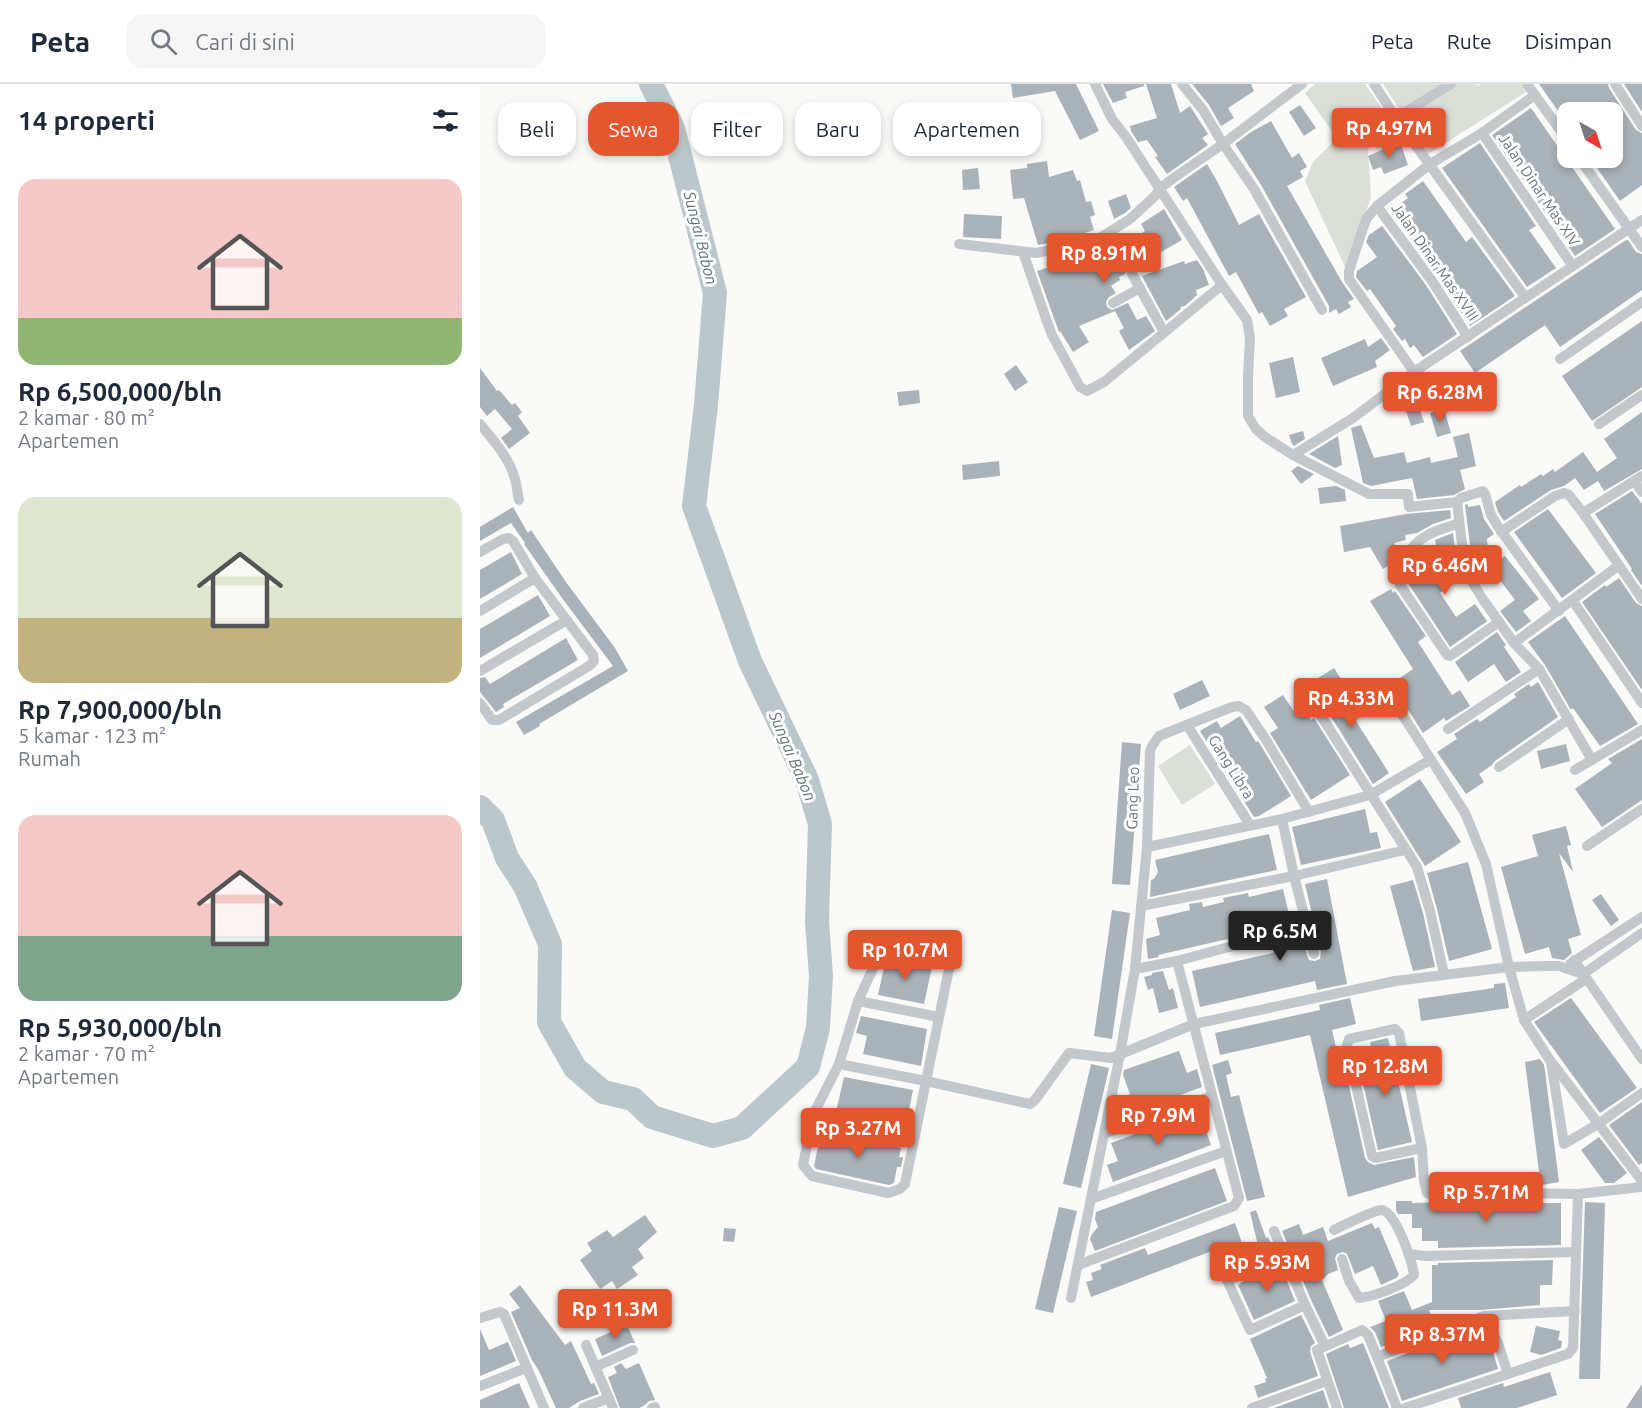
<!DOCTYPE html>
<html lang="id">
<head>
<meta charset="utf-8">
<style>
  :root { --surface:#fff; --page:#f6f6f7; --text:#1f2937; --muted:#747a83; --line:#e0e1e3; --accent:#e4572e }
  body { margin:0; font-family:Ubuntu,sans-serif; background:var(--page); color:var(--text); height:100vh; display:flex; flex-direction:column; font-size:22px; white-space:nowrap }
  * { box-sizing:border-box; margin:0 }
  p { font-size:20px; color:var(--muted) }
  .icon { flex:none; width:33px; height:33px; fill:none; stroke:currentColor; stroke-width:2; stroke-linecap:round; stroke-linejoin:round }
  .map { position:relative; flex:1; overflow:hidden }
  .sheet { display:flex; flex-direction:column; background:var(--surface); width:480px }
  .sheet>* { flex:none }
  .hud { position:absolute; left:18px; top:18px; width:570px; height:54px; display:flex; gap:12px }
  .needle { width:39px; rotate:141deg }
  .tools { position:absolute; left:1077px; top:18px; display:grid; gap:12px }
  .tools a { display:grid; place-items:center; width:66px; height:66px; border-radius:12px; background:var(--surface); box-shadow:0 3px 9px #0003; font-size:30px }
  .price { position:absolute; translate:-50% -51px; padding:0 14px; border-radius:6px; background:var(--accent); color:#fff; font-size:20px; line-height:39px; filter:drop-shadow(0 2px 3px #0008) }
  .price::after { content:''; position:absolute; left:50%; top:36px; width:18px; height:14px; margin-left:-9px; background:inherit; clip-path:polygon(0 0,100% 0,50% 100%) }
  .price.on { background:#222; color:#fff }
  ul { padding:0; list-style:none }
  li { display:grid; align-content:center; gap:12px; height:318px; padding:0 18px }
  li span { display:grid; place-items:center; height:186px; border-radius:18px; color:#555 }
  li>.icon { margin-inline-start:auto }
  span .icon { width:108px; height:108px; fill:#fffc; stroke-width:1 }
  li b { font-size:26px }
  h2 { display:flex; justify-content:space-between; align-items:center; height:72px; padding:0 18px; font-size:26px }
  .chip { padding:0 21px; border-radius:18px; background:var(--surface); box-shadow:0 3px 9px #0003; font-size:21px; line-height:54px }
  .chip.on { background:var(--accent); color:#fff }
  header { display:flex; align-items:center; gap:36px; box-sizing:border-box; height:84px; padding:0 30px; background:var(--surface); border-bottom:2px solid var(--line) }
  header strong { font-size:28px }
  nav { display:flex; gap:33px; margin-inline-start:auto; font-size:21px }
  .search { width:420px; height:54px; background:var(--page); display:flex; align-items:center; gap:15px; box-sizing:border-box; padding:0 21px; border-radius:18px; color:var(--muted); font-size:22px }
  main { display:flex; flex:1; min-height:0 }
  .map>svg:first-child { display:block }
</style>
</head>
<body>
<header>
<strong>Peta</strong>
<div class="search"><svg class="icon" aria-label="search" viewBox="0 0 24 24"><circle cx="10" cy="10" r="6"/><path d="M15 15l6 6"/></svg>Cari di sini</div>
<nav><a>Peta</a><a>Rute</a><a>Disimpan</a></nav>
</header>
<main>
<section class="sheet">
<h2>14 properti<svg class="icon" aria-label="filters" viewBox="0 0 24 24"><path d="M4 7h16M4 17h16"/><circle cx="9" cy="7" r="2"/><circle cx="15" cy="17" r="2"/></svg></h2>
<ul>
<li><span style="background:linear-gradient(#f6c9c9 75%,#8fb573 0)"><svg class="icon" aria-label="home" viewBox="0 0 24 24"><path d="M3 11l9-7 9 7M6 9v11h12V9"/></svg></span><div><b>Rp 6,500,000/bln</b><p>2 kamar · 80 m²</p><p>Apartemen</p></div></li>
<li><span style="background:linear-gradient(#dfe7d0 65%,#c2b280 0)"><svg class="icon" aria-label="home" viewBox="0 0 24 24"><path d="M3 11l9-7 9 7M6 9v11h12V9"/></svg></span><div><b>Rp 7,900,000/bln</b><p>5 kamar · 123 m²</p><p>Rumah</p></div></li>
<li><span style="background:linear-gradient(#f6c9c9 65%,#7fa58c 0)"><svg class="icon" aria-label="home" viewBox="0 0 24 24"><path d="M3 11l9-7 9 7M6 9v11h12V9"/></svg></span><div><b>Rp 5,930,000/bln</b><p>2 kamar · 70 m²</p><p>Apartemen</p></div></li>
</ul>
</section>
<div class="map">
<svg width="1162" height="1324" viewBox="0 0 1162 1324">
  <rect width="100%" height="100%" fill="#fafaf8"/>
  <g fill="#dadfd7">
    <polygon points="835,0 885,0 914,42 888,65 891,113 866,185 825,97 833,78 857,54 825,9"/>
    <polygon points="903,0 996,0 998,2 1000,0 1041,0 1046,8 948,70"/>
    <polygon points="710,661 735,700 702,721 678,682"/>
  </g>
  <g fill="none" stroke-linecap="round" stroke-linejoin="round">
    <polyline stroke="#bbc7cb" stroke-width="24" points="0,723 13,736 27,774 45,802 70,860 69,938 95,984 123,1008 153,1015 172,1033 233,1052 262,1044 328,983 338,944 341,892 337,838 340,740 327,696 270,577 214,422 226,321 235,209 193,44 171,0"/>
  </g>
  <g fill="#aab3b9">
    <polygon points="531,0 596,0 619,47 600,56 575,7 533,14"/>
    <polygon points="623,0 664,0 664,2 645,8 647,14 633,19"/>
    <polygon points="666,0 691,0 700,29 710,22 728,50 722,54 728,61 687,90 675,73 678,72 667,56 658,58 651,47 650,42 677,34"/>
    <polygon points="712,0 771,0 774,7 748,24 754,34 741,42 729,21"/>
    <polygon points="1059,0 1128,0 1129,4 1156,46 1162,49 1162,101 1140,117 1110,74 1132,74 1132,28 1088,28 1088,41"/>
    <polygon points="1144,0 1162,0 1162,28"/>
    <polygon points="820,21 836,44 824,52 809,28"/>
    <polygon points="1051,24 1135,145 1095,172 1012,51"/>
    <polygon points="791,37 812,74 819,69 827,83 820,87 823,93 807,102 862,198 874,215 868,218 871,223 859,230 856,225 849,229 849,222 781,101 755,60 771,48"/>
    <polygon points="920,58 928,81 904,90 901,83 893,86 888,72"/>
    <polygon points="1000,59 1056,142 1049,146 1076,184 1047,203 962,84"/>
    <polygon points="567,77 569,93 593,86 597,97 600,96 606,118 611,117 615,131 610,133 614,146 596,152 596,154 558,161 544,114 533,115 530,86 547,84 547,80"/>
    <polygon points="727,80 737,97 759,141 779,130 826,213 804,225 808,232 790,242 782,228 779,230 756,188 749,192 707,114 703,117 694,103"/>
    <polygon points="498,84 500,105 483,106 482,86"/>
    <polygon points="943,97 986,158 992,153 1035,212 990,242 958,193 910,127 928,114 925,110"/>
    <polygon points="646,110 651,124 645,129 634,135 628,117"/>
    <polygon points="684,125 702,156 655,183 648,184 645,190 639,193 640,196 631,202 636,209 629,213 626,218 627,223 632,226 648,219 657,236 666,232 675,247 649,266 639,247 644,244 635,227 599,242 609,258 593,268 580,247 579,248 557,187 589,177 590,181 604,173 606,174 617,168 618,169 626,164 637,159 640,164 665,147 661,140"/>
    <polygon points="484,130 522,132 521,155 483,153"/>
    <polygon points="902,142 946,201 977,250 943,273 934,261 930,264 925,255 922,257 913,245 916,242 904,225 890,205 887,207 876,193 877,187 897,173 886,158 889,151"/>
    <polygon points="1146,156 1148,156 1156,168 1162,170 1162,206 1080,263 1065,241 995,289 980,267"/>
    <polygon points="717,176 723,185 729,201 716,206 717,211 705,222 700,223 701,225 686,237 662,192 704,177 705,180"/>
    <polygon points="1162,237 1162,303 1112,337 1082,292"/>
    <polygon points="901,254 910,266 895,277 897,283 853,302 841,274 885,255 888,263"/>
    <polygon points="813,273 820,308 796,314 789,279"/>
    <polygon points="536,281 548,298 535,307 524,290"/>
    <polygon points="0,284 17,307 19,306 32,321 35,319 42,328 38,332 50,349 29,365 21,354 32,345 15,325 7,332 0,323"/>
    <polygon points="439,306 440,319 419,322 417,308"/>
    <polygon points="935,311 944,338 931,342 922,315"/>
    <polygon points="964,325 971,349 957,353 950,329"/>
    <polygon points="1162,328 1162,385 1124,407 1118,397 1104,406 1095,394 1084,402 1071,406 1024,437 1018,428 1015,418 1040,401 1041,403 1061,390 1063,392 1073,385 1075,388 1103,368 1117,388 1137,374 1124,355"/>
    <polygon points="881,341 894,374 924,368 927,379 950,373 951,379 978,373 973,353 989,349 996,382 980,386 985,405 974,411 937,415 932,394 891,402 883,399 871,344"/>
    <polygon points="823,347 825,355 814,362 812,360 809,351"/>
    <polygon points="858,352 862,381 855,384 829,370"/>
    <polygon points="519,377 520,392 483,396 482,381"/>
    <polygon points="818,382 834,390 821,400 811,387"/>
    <polygon points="856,402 865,406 866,417 840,420 838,404"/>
    <polygon points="1152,407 1162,420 1162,502 1151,486 1152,485 1115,430"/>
    <polygon points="988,420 988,423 1000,421 1004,435 1014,450 1007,455 1009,476 992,477 985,421"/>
    <polygon points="33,423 48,449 51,446 86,498 135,564 148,587 59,640 60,642 44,651 36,638 133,582 82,514 44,460 45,459 31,439 0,457 0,443"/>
    <polygon points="1068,425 1116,489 1082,514 1034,448"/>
    <polygon points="970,426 971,434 953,440 937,449 925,451 926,456 914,459 919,469 915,477 903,485 890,463 864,468 860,442 926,430"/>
    <polygon points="973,449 977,478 969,479 980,496 960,509 976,533 995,520 1007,537 1009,536 970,563 928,499 959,479 955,456"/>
    <polygon points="31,468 42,490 0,515 0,486"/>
    <polygon points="1025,472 1059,515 1043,527 1051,537 1036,548 1020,527 1035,516 1010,483"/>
    <polygon points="1139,494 1156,519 1162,522 1162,606 1102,518 1125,501 1126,503"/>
    <polygon points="911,505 913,509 915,507 946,552 938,558 972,611 980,606 990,622 966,637 964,634 943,649 919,612 915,609 910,601 933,585 890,517"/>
    <polygon points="58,511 70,532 0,574 0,545"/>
    <polygon points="1085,532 1158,640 1120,662 1093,624 1091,626 1065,581 1048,558"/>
    <polygon points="1017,548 1026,561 1024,563 1041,588 1026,598 1014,580 988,598 975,578"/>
    <polygon points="86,554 98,576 23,620 24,623 16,628 0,608 0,594 5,593 10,600"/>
    <polygon points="854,584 861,595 853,601 909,689 893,700 847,626 852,623 835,596"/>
    <polygon points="722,596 730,612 700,626 693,610"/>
    <polygon points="1058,598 1078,633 1015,677 1012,681 999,690 1004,698 986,710 957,668 977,655 974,650 997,635 1000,638 1036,613 1034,610 1049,600 1051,603"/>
    <polygon points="803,611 817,632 825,627 831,636 834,634 870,691 831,716 790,649 798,644 784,623"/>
    <polygon points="760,632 776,658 778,657 780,660 811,712 779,732 774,733 720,647 737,637 741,644"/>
    <polygon points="1162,655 1162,716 1122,743 1095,705 1132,679 1128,675"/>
    <polygon points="642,658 661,660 650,801 632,800"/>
    <polygon points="1086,660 1090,677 1061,685 1057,667"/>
    <polygon points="940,695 981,758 945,782 905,718"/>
    <polygon points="885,725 890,749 897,748 901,764 821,781 812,743"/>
    <polygon points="1086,742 1091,761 1087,762 1093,788 1079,769 1101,851 1088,855 1092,869 1084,876 1072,874 1069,863 1045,870 1021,783 1058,772 1052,751"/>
    <polygon points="789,750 797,786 670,813 671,796 674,795 678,788 675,776"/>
    <polygon points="988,778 1012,865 969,877 957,825 947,789"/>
    <polygon points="847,795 867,900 837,906 835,897 720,923 712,887 824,862 829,876 835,877 840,875 841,868 825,800"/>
    <polygon points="933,796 943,829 955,883 933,887 910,802"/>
    <polygon points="803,805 811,839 765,851 678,871 679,873 668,875 666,855 680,851 676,834 710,826 709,820 722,818 723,823 744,818 743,814 768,809 769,813"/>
    <polygon points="1121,810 1139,836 1131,842 1112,816"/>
    <polygon points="632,826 650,829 632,955 614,952"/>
    <polygon points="406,874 452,883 444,920 398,911"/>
    <polygon points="683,887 689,906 693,904 698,924 679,929 673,904 668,906 664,893 672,891 672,889"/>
    <polygon points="1025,899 1029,924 941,937 938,915 1014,904 1014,900"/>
    <polygon points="870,914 876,940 852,946 860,981 864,980 885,1074 888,1078 894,1081 934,1073 936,1093 868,1113 830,951 740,971 735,949 840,926 839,921"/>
    <polygon points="1091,914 1157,1004 1120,1029 1054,938"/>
    <polygon points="381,932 447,945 441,982 383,970 387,952 376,949"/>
    <polygon points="908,954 932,1058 898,1066 878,977 893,973 890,958"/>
    <polygon points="699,967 707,989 717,985 722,1003 646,1031 640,1014 650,1010 643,991 644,986"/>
    <polygon points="1060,975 1064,981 1065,987 1079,1098 1056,1102 953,1103 952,1089 1059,1088 1045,978"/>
    <polygon points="748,976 752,989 746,991 751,1013 759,1011 785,1113 767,1117 732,981"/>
    <polygon points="611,980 629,984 601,1104 583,1100"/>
    <polygon points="364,993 433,1006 426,1042 356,1028"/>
    <polygon points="1162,1018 1162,1079 1159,1081 1129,1041"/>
    <polygon points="719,1027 731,1061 633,1098 627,1081 638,1077 631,1059"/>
    <polygon points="341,1049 421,1064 419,1073 423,1073 421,1083 417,1083 414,1099 409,1101 336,1085 334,1082"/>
    <polygon points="1119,1053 1147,1089 1134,1099 1125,1099 1101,1066"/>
    <polygon points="735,1084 747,1117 615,1167 610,1155 612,1150 618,1143 615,1135 616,1128"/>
    <polygon points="1043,1116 1056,1117 1056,1119 1081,1119 1081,1161 958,1164 958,1157 942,1157 942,1144 932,1144 932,1130 918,1130 916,1127 916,1117 932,1117 932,1119"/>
    <polygon points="1105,1118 1125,1119 1120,1295 1099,1295"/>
    <polygon points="579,1123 597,1127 573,1229 555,1225"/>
    <polygon points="776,1126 786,1154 788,1153 795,1168 781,1174 770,1128"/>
    <polygon points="165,1131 177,1148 158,1165 164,1174 152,1183 158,1191 137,1205 132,1197 120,1205 100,1176 112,1167 107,1159 127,1146 133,1153"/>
    <polygon points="755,1139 769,1179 754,1185 745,1162 611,1213 606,1198 613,1196 611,1189 622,1185 620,1181 665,1164 668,1171"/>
    <polygon points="892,1139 895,1145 899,1143 919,1191 918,1191 918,1193 901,1201 893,1182 875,1190 867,1170 863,1168 857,1170 855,1174 858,1186 848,1190 842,1196 863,1246 849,1253 832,1218 802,1147 819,1140 823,1151 843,1143 848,1157"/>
    <polygon points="244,1144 256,1145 254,1158 243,1157"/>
    <polygon points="1073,1176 1072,1201 1060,1201 1060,1221 999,1226 949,1226 956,1242 901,1263 895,1248 890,1243 906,1237 898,1217 924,1207 932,1226 952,1218 952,1181 958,1181 958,1179"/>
    <polygon points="801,1182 815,1217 774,1236 758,1201 761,1200 760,1199"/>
    <polygon points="40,1201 85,1261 91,1257 111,1300 114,1299 119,1310 100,1317 89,1324 76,1324 59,1287 52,1276 31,1228 40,1224 29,1210"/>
    <polygon points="821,1231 835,1259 831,1262 830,1268 838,1292 778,1314 774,1302 786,1298 785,1295 787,1294 770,1255"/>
    <polygon points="147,1241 155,1259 150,1259 122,1272 115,1255"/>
    <polygon points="1056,1242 1080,1247 1078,1256 1082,1257 1081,1264 1061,1271 1050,1268"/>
    <polygon points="0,1245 9,1266 28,1258 36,1277 0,1292"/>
    <polygon points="1003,1246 1011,1261 1018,1285 922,1317 907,1277 962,1256 963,1259"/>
    <polygon points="883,1259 890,1276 909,1324 864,1324 846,1270 868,1260 870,1264"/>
    <polygon points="141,1279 146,1285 159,1279 175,1316 169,1317 165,1321 159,1324 140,1324 128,1293 137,1289 134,1283"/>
    <polygon points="1070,1288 1077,1311 1037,1324 981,1324 978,1314 1023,1299 1024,1303"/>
    <polygon points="39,1299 50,1324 0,1324 0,1316"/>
    <polygon points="1162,1300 1162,1324 1146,1324"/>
    <polygon points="843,1306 849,1324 794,1324"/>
  </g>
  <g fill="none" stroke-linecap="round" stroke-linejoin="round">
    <g stroke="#c3c8cc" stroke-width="10">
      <polyline points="615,0 632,35 646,53 742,201 767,236 770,254 768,293 768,332 776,345 785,353 813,371 889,410 928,410 929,423 977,418 981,414 1003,407 1005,410 1011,431 1019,444 1079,527"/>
      <polyline points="702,0 723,26 743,60 774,105 842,226"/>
      <polyline points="894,0 916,34 1045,213"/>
      <polyline points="1047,0 1088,57"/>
      <polyline points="1135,0 1162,42"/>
      <polyline points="916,34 971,0"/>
      <polyline points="1002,49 1092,181"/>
      <polyline points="1099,74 1162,163"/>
      <polyline points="897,122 952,197 988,253"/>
      <polyline points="479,160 556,169 608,159 623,152 650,135 676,111 679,105 695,93 743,60 822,0"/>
      <polyline points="543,168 566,235 572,251 600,303 607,307 624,298 742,201"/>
      <polyline points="652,190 684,248"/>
      <polyline points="633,219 660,204"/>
      <polyline points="1080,275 1162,218"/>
      <polyline points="934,288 869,195 869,187 883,144 887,134 897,122 950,80 1002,49 1055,11"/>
      <path d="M0 340C13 356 28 372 34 392 37 400 37 408 39 416"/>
      <polyline points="1119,340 1162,311"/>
      <polyline points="813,371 873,334 934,288 1162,136"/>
      <polyline points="1155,398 1162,408"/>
      <polyline points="977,418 984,477 988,491 1002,514 1034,559 1059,585 1112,676"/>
      <polyline points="1103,429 1162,392"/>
      <path d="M979 439C970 443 958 445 948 451 931 460 916 481 920 501L967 571 970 572 1019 538"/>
      <polyline points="1021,448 1075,412 1084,409 1089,411 1103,429 1162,515"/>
      <polyline points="0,468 23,455 29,454 33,457 55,494 0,527"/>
      <polyline points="1093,517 1162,619"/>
      <polyline points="1034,559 1138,482"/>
      <polyline points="0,587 87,536"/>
      <polyline points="831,616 937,783 950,827 964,890"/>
      <polyline points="913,616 985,729 1006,780 1029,883 1044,936 1071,978 1084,1060 1118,1040 1162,1009"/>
      <polyline points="0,619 12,636 19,636 109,582 114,577 113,571 55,494"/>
      <polyline points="707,641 770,741"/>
      <polyline points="968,645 1059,585"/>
      <polyline points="1019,683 1089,635"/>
      <polyline points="1095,686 1162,646"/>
      <polyline points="802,735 814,792 834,870"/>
      <polyline points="1107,762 1162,725"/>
      <polyline points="667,763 802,735 890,711 950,676"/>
      <polyline points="661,822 814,792 925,766"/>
      <polygon points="407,864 467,876 470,880 425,1100 420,1105 408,1109 332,1092 323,1081 333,1031 359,980 378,917 400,869"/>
      <polyline points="1094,876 1162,975"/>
      <polyline points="1090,880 1162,833"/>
      <polyline points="655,885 697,877 827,842"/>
      <polyline points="378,917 459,933"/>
      <polyline points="1044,936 1106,895"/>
      <polyline points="359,980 446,997 550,1020 555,1016 589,969 631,974 714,940 915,897 1029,883 1068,882 1079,882 1103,890 1162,849"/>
      <polyline points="1073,980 1162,1097"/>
      <polyline points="333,1031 435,1052"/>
      <polyline points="625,1049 732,1012"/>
      <polyline points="942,1064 895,1074 892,1072 867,961 869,955 915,945 919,949 942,1064 944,1098 947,1109 956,1111 1043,1109 1098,1110 1162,1103"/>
      <polyline points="611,1115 746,1067"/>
      <path d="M854 1146C862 1142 895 1126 901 1126 915 1125 933 1179 934 1191 926 1201 892 1213 879 1214L869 1197 862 1175"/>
      <polyline points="794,1147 825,1221 845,1262"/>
      <polyline points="930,1170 945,1172 1096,1168"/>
      <polyline points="805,1172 747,1196 770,1246 825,1221"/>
      <polyline points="598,1181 754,1122 759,1114 697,877"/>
      <polyline points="591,1214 640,970 655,885 667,763 670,667 672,662 679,652 752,623 759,622 766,626 786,656 829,728"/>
      <polyline points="1004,1232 1018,1259 1028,1290"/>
      <polyline points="0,1234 20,1228 24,1230 64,1324"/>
      <polyline points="106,1261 133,1324"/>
      <polyline points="897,1273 917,1324"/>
      <polyline points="115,1283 153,1266"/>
      <polyline points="0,1302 46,1284"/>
      <polyline points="103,1324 129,1314"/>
      <polyline points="172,1324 175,1323"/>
      <polyline points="772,1324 847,1297"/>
      <polyline points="857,1324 837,1266 882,1246 888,1251 897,1273 1004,1232 1095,1227"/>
      <polyline points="925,1324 1088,1270 1093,1264 1098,1110"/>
    </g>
  </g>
  <g text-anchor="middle" stroke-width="6" stroke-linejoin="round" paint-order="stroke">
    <g font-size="15" fill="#657683" stroke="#fff">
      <text transform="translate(1059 106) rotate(56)" y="5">Jalan Dinar Mas XIV</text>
      <text transform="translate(955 178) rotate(55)" y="5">Jalan Dinar Mas XVIII</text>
      <text transform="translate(751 683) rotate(58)" y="5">Gang Libra</text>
      <text transform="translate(653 714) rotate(-88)" y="5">Gang Leo</text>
    </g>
    <g font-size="16" font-style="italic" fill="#60757c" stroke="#fff">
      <text transform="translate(221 154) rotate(76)" y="6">Sungai Babon</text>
      <text transform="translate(313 672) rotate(67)" y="6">Sungai Babon</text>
    </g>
  </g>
</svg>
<div class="tools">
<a><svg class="needle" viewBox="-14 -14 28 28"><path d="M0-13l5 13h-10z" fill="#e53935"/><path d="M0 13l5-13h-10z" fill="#747a83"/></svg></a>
</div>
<b class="price" style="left:909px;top:75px">Rp 4.97M</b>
<b class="price" style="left:624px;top:200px">Rp 8.91M</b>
<b class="price" style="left:960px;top:339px">Rp 6.28M</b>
<b class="price" style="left:965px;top:512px">Rp 6.46M</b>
<b class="price" style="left:871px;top:645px">Rp 4.33M</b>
<b class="price on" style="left:800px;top:878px">Rp 6.5M</b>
<b class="price" style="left:425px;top:897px">Rp 10.7M</b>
<b class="price" style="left:905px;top:1013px">Rp 12.8M</b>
<b class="price" style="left:678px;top:1062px">Rp 7.9M</b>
<b class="price" style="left:378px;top:1075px">Rp 3.27M</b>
<b class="price" style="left:1006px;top:1139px">Rp 5.71M</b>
<b class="price" style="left:787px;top:1209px">Rp 5.93M</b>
<b class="price" style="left:135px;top:1256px">Rp 11.3M</b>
<b class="price" style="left:962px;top:1281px">Rp 8.37M</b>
<div class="hud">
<a class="chip">Beli</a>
<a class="chip on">Sewa</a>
<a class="chip">Filter</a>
<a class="chip">Baru</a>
<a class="chip">Apartemen</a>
</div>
</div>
</main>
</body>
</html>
